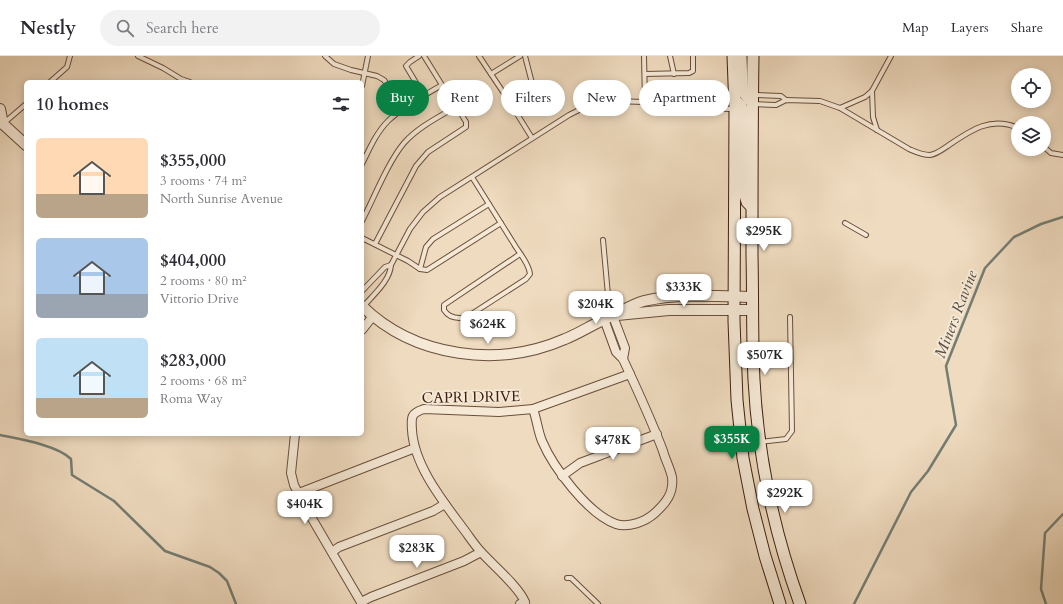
<!DOCTYPE html>
<html lang="en">
<head>
<meta charset="utf-8">
<style>
  :root { --surface:#fff; --page:#f2f2f3; --text:#2b2b33; --muted:#7c7c81; --line:#e1e1e2; --accent:#0b8043 }
  body { margin:0; font-family:Cardo,serif; background:var(--page); color:var(--text); height:100vh; display:flex; flex-direction:column; font-size:15px; white-space:nowrap }
  * { box-sizing:border-box; margin:0 }
  p { font-size:13px; color:var(--muted) }
  .icon { flex:none; width:22px; height:22px; fill:none; stroke:currentColor; stroke-width:2; stroke-linecap:round; stroke-linejoin:round }
  .map { position:relative; flex:1; overflow:hidden }
  .sheet { position:absolute; left:24px; top:24px; width:340px; height:356px; display:flex; flex-direction:column; background:var(--surface); border-radius:6px; box-shadow:0 2px 10px #0003 }
  .sheet>* { flex:none }
  .top-card { position:absolute; left:376px; top:24px; width:380px; height:36px; display:flex; gap:8px }
  .controls { position:absolute; left:1011px; top:12px; display:grid; gap:8px }
  .controls a { display:grid; place-items:center; width:40px; height:40px; border-radius:50%; background:var(--surface); box-shadow:0 2px 10px #0003; font-size:20px }
  .price { position:absolute; translate:-50% -34px; padding:0 9px; border-radius:8px; background:#fff; color:#222; font-size:13px; line-height:26px; filter:drop-shadow(0 1px 2px #0008) }
  .price::after { content:''; position:absolute; left:50%; top:24px; width:12px; height:9px; margin-left:-6px; background:inherit; clip-path:polygon(0 0,100% 0,50% 100%) }
  .price.selected { background:var(--accent); color:#fff }
  ul { padding:0; list-style:none }
  li { display:flex; align-items:center; gap:12px; height:100px; padding:0 12px }
  li span { display:grid; place-items:center; flex:none; width:112px; height:80px; border-radius:6px; color:#555 }
  li>.icon { margin-inline-start:auto }
  span .icon { width:48px; height:48px; fill:#fffc; stroke-width:1 }
  li b { font-size:17px }
  h2 { display:flex; justify-content:space-between; align-items:center; height:48px; padding:0 12px; font-size:17px }
  .pill { padding:0 14px; border-radius:18px; background:var(--surface); box-shadow:0 2px 10px #0003; font-size:14px; line-height:36px }
  .pill.selected { background:var(--accent); color:#fff }
  header { display:flex; align-items:center; gap:24px; box-sizing:border-box; height:56px; padding:0 20px; background:var(--surface); border-bottom:1px solid var(--line) }
  header strong { font-size:19px }
  nav { display:flex; gap:22px; margin-inline-start:auto; font-size:14px }
  .search { width:280px; height:36px; background:var(--page); display:flex; align-items:center; gap:10px; box-sizing:border-box; padding:0 14px; border-radius:22px; color:var(--muted); font-size:15px }
  .map>svg:first-child { display:block }
</style>
</head>
<body>
<header>
<strong>Nestly</strong>
<div class="search"><svg class="icon" aria-label="search" viewBox="0 0 24 24"><circle cx="10" cy="10" r="6"/><path d="M15 15l6 6"/></svg>Search here</div>
<nav><a>Map</a><a>Layers</a><a>Share</a></nav>
</header>
<div class="map">
<svg width="1063" height="548" viewBox="0 0 1063 548">
  <rect width="100%" height="100%" fill="#efdbbf"/>
  <filter id="stains"><feTurbulence type="fractalNoise" baseFrequency=".005" numOctaves="4"/><feColorMatrix values="0 0 0 0 .2 0 0 0 0 .09 0 0 0 0 .02 0 0 0 .5 -.17"/></filter>
  <radialGradient id="worn" r=".72"><stop offset=".6" stop-color="#630" stop-opacity="0"/><stop offset="1" stop-color="#630" stop-opacity=".3"/></radialGradient>
  <g fill="none" stroke-linecap="round" stroke-linejoin="round">
    <g stroke="#747d73" stroke-width="2.5">
      <path d="M0 379C19 383 57 389 71 403L72 419 114 445 165 495 210 511 219 517 227 525 236 548"/>
      <polyline points="854,548 911,436 928,415 956,369 946,310 985,212 1014,181 1041,168 1063,161"/>
      <polyline points="1046,548 1041,533 1045,477 1063,458"/>
    </g>
    <g stroke="#694e3c" stroke-width="6">
      <g id="service">
        <polyline points="138,0 163,12 181,23 190,26"/>
        <polyline points="325,0 334,8 351,14 377,20 384,24 404,53"/>
        <polyline points="419,0 410,6 406,10 424,40"/>
        <polyline points="424,0 442,29"/>
        <polyline points="479,0 509,45"/>
        <polyline points="525,0 532,27 529,32 509,45 532,82"/>
        <polyline points="644,0 645,46"/>
        <polyline points="670,0 674,18"/>
        <polyline points="491,18 520,0"/>
        <polyline points="645,18 689,17 693,15 693,0"/>
        <polyline points="50,26 67,11 70,0"/>
        <polyline points="362,30 368,0"/>
        <polyline points="872,35 873,61 877,74"/>
        <polyline points="754,39 781,40 786,44"/>
        <path d="M753 48 776 49 786 44 820 45 840 52 909 93C916 96 922 99 930 99 937 98 943 93 949 89 971 74 991 60 1018 72"/>
        <polyline points="840,52 865,41 872,35 891,0"/>
        <polyline points="733,53 678,52 670,47 682,43 734,44"/>
        <polyline points="4,67 26,48"/>
        <polyline points="1044,91 1051,97 1063,99"/>
        <path d="M362 108C369 94 376 77 388 65 401 52 426 38 442 29L447 34 466 66V71L428 96 416 110 375 188"/>
        <path d="M472 121C486 143 500 166 514 188 519 197 529 207 530 218L526 223 467 261C458 263 449 262 444 254V249L520 198"/>
        <path d="M362 165C374 142 388 106 404 87 418 71 439 61 457 50"/>
        <polyline points="845,167 866,179"/>
        <polyline points="362,182 408,205 420,213 427,214 501,167"/>
        <polyline points="603,184 609,250"/>
        <polyline points="391,209 410,173 423,156 440,141 569,59 583,52 596,47 616,45 670,47"/>
        <polyline points="420,213 426,191 433,183 489,148"/>
        <path d="M362 235 385 211 391 209C390 225 373 239 363 251"/>
        <polyline points="760,386 786,383 792,375 790,261"/>
        <polyline points="567,522 571,522 598,548"/>
      </g>
    </g>
    <g stroke="#694e3c" stroke-width="10">
      <g id="minor">
        <polyline points="611,255 625,292 623,303"/>
        <polyline points="362,274 373,260"/>
        <path d="M533 353C537 364 538 376 542 385 553 411 588 458 616 468 628 472 645 466 655 457 666 447 674 437 672 421 670 412 665 403 663 395 651 363 637 333 623 303L616 296 604 263 609 250"/>
        <polyline points="295,378 291,417 294,429 303,447 362,548"/>
        <polyline points="562,420 580,407 657,378"/>
        <polyline points="299,437 415,392"/>
        <polyline points="332,496 339,491 433,455 445,448"/>
        <polyline points="361,546 371,541 464,505 481,496"/>
        <path d="M520 548 525 546C518 530 495 511 483 498 475 490 469 480 462 471 442 444 414 409 412 374 411 361 411 357 424 353L499 356 533 353 630 318"/>
      </g>
    </g>
    <g stroke="#694e3c" stroke-width="12">
      <g id="tertiary">
        <polyline points="0,53 3,68"/>
        <polyline points="0,67 3,68 26,89"/>
        <path d="M362 250C415 302 499 312 565 283 578 278 590 270 603 264 606 262 610 261 614 259 624 254 633 248 644 245 677 237 719 240 752 241"/>
        <polyline points="617,259 669,254 753,254"/>
      </g>
    </g>
    <g stroke="#3c1f11" stroke-width="13">
      <g id="secondary">
        <polyline points="733,0 735,53 734,265 737,344 743,402 753,453 765,500 780,548"/>
        <polyline points="741,0 742,31 745,38 753,48"/>
        <path d="M753 0C752 67 752 133 752 200 753 241 752 282 754 324 758 400 774 476 800 548"/>
        <polyline points="735,44 741,50 743,55 744,136 747,146 751,150"/>
      </g>
    </g>
    <use href="#service" stroke="#f5e8d5" stroke-width="4"/>
    <use href="#minor" stroke="#f5e8d5" stroke-width="8"/>
    <use href="#tertiary" stroke="#f5e8d5" stroke-width="10"/>
    <use href="#secondary" stroke="#f5e8d5" stroke-width="11"/>
  </g>
  <g text-anchor="middle" stroke-width="4" stroke-linejoin="round" paint-order="stroke">
    <g font-size="15" fill="#3c1f11" stroke="#f5e8d5">
      <text transform="translate(471 341) rotate(-1)" y="5">CAPRI DRIVE</text>
    </g>
    <g font-size="16" font-style="italic" fill="#584e42" stroke="#f5e8d5">
      <text transform="translate(955 258) rotate(-69)" y="6">Miners Ravine</text>
    </g>
  </g>
  <rect width="100%" height="100%" filter="url(#stains)"/>
  <rect width="100%" height="100%" fill="url(#worn)"/>
</svg>
<div class="controls">
<a><svg class="icon" aria-label="locate" viewBox="0 0 24 24"><circle cx="12" cy="12" r="6"/><path d="M12 2v4M12 18v4M2 12h4M18 12h4"/></svg></a>
<a><svg class="icon" aria-label="layers" viewBox="0 0 24 24"><path d="M12 4l9 5-9 5-9-5zM3 14l9 5 9-5"/></svg></a>
</div>
<b class="price" style="left:764px;top:196px">$295K</b>
<b class="price" style="left:684px;top:252px">$333K</b>
<b class="price" style="left:596px;top:269px">$204K</b>
<b class="price" style="left:488px;top:289px">$624K</b>
<b class="price" style="left:765px;top:320px">$507K</b>
<b class="price selected" style="left:732px;top:404px">$355K</b>
<b class="price" style="left:613px;top:405px">$478K</b>
<b class="price" style="left:785px;top:458px">$292K</b>
<b class="price" style="left:305px;top:469px">$404K</b>
<b class="price" style="left:417px;top:513px">$283K</b>
<div class="top-card">
<a class="pill selected">Buy</a>
<a class="pill">Rent</a>
<a class="pill">Filters</a>
<a class="pill">New</a>
<a class="pill">Apartment</a>
</div>
<section class="sheet">
<h2>10 homes<svg class="icon" aria-label="filters" viewBox="0 0 24 24"><path d="M4 7h16M4 17h16"/><circle cx="9" cy="7" r="2"/><circle cx="15" cy="17" r="2"/></svg></h2>
<ul>
<li><span style="background:linear-gradient(#ffd9b3 70%,#b9a48a 0)"><svg class="icon" aria-label="home" viewBox="0 0 24 24"><path d="M3 11l9-7 9 7M6 9v11h12V9"/></svg></span><div><b>$355,000</b><p>3 rooms · 74 m²</p><p>North Sunrise Avenue</p></div></li>
<li><span style="background:linear-gradient(#a9c7e8 70%,#9aa5b1 0)"><svg class="icon" aria-label="home" viewBox="0 0 24 24"><path d="M3 11l9-7 9 7M6 9v11h12V9"/></svg></span><div><b>$404,000</b><p>2 rooms · 80 m²</p><p>Vittorio Drive</p></div></li>
<li><span style="background:linear-gradient(#bfe0f5 75%,#b9a48a 0)"><svg class="icon" aria-label="home" viewBox="0 0 24 24"><path d="M3 11l9-7 9 7M6 9v11h12V9"/></svg></span><div><b>$283,000</b><p>2 rooms · 68 m²</p><p>Roma Way</p></div></li>
</ul>
</section>
</div>
</body>
</html>
